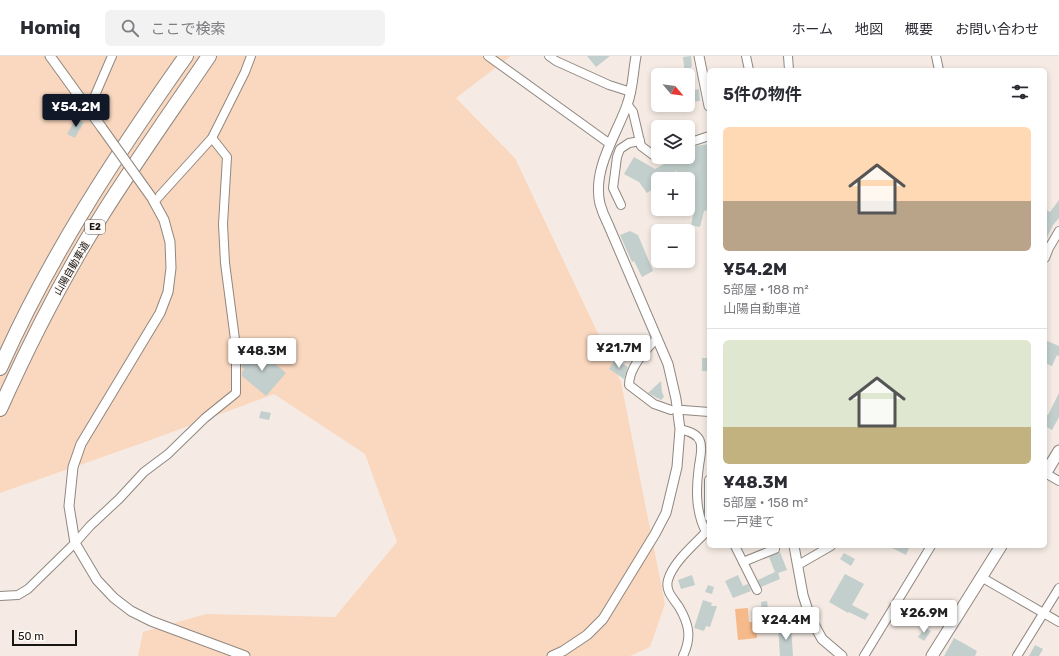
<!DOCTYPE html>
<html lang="ja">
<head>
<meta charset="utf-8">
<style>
  :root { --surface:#fff; --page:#f2f2f3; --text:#2b2b33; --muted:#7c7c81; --line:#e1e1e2; --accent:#111827 }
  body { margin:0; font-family:Rubik,"Noto Sans JP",sans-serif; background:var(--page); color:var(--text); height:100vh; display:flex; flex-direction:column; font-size:15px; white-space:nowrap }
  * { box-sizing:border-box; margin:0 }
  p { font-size:13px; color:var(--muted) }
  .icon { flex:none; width:22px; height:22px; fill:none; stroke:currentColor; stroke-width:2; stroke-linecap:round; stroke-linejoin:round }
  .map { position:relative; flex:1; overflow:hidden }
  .sheet { position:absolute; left:707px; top:12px; width:340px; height:480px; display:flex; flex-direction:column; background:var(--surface); border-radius:6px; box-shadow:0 2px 6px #0003 }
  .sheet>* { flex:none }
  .needle { width:26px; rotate:119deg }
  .buttons { position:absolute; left:651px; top:12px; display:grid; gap:8px }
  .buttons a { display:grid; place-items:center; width:44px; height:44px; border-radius:6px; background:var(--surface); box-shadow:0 2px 6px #0003; font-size:20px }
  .scale { position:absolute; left:12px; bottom:10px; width:65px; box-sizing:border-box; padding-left:4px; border:2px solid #181513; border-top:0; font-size:11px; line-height:14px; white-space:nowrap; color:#181513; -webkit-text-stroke:3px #fefaf7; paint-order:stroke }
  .price { position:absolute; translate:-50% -34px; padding:0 9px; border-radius:4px; background:#fff; color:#222; font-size:13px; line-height:26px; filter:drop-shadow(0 1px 2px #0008) }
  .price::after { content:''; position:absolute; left:50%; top:24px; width:12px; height:9px; margin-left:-6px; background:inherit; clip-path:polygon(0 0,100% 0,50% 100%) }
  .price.on { background:var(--accent); color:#fff }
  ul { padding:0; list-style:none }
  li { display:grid; align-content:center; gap:8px; height:212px; padding:0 16px }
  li+li { border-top:1px solid var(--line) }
  li span { display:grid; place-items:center; height:124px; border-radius:6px; color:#555 }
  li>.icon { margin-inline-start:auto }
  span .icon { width:72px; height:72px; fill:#fffc; stroke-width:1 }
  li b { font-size:17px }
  h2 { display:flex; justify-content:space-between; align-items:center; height:48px; padding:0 16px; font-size:17px }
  header { display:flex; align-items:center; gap:24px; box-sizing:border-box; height:56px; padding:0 20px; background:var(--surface); border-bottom:1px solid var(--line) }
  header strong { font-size:19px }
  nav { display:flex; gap:22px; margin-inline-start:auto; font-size:14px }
  .search { width:280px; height:36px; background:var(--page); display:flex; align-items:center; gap:10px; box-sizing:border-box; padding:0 14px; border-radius:6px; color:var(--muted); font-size:15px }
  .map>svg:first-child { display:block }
</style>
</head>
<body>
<header>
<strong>Homiq</strong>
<div class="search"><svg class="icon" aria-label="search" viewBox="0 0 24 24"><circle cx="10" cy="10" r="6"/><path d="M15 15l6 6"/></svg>ここで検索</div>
<nav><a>ホーム</a><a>地図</a><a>概要</a><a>お問い合わせ</a></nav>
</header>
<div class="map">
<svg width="1059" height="600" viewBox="0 0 1059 600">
  <rect width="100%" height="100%" fill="#f5ebe4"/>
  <polygon fill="#fad8bf" points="0,0 511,0 456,42 515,102 621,326 665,548 650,591 630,600 138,600 143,576 206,558 335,561 397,486 365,398 274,338 148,385 0,437"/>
  <polygon fill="#f6b98a" points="748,552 749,566 756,566 757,582 738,584 735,553"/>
  <g fill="#c2cfcc">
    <polygon points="587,0 610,0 596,11"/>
    <polygon points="691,0 692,10 691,10 695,34 699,33 700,45 689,46 688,19 685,19 683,1"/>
    <polygon points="76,62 84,66 75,82 67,78"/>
    <polygon points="709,88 709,154 704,155 700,171 691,169 695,151 693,142 695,142 693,126 676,115 666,123 658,123 658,129 647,137 639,126 624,118 634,101 655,113 677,101 688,101 688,95 696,90"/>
    <polygon points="1059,144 1059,162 1053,169 1045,186 1045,153 1050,156"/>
    <polygon points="630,175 638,179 653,215 642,221 634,205 632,206 620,179"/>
    <polygon points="1045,284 1059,290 1059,300 1057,299 1052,310 1045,307"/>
    <polygon points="255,291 286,317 266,340 242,320 242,316 244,313 242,311 242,307"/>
    <rect x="702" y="302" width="7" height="13"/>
    <polygon points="615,303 628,311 624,323 609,313"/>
    <polygon points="661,325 662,336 664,341 661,344 648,337"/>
    <polygon points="1059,337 1059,361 1052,374 1045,370 1045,358 1048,359"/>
    <polygon points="261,355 271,357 269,364 259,362"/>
    <polygon points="888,490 904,490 909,492 906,499"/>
    <polygon points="780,496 787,514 778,517 780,523 761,531 758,524 775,516 769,501"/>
    <polygon points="844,497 855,503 851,510 840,503"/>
    <polygon points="845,518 864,528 852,549 869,558 865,564 849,556 848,557 829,546"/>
    <polygon points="692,519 695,529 681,533 678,524"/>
    <polygon points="738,519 743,530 748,528 751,535 733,542 725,525"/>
    <polygon points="708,529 714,531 712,538 705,536"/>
    <polygon points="703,544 712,547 711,550 717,550 710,571 706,570 704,575 694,572"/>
    <polygon points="767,545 770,568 763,568 761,546"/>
    <polygon points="791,569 793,600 780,600 778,570"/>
    <polygon points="925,572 931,575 924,585 918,581"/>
    <polygon points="954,582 977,595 975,600 944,600"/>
    <polygon points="1035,589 1043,593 1039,600 1029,600"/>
  </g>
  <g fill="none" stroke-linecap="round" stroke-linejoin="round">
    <g stroke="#908780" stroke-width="10">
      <g id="minor">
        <polyline points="488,0 610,88"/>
        <polyline points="549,0 556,5 609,29 631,36"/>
        <polyline points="746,0 749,14"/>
        <polyline points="788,0 789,14"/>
        <polyline points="936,0 939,14"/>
        <polyline points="627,48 633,56 641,90 657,102 663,101"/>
        <polyline points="88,52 93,44 112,0"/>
        <polyline points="688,87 709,80"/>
        <polyline points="154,146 212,82 245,16 251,0"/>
        <polyline points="621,149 613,132 617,101 620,93 629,87 640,85"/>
        <polyline points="1045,202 1049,192 1059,175"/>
        <path d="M657 282C646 294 629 311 629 329L654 348 671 354"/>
        <polyline points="683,354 709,356"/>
        <path d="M680 373C687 375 697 377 700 385 703 392 700 402 699 410 696 432 695 455 706 476"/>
        <polyline points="1045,417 1059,425"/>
        <polyline points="709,424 709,461"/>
        <polyline points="735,490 757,534"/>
        <polyline points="743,506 775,493"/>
        <polyline points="798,509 831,490"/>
        <polyline points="981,521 1059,566"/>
        <polyline points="0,540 18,539 28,533 75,487 90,470 119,443 144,416 168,398 205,362 236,337 236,291 225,207 223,168 227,101 212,82"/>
        <path d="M683 600C692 581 689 568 679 551 673 542 665 535 668 524 673 506 694 489 706 476L709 475"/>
        <polyline points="864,600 931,490"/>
        <polyline points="1017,600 1059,532"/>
      </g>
    </g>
    <g stroke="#908780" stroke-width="11">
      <g id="tertiary">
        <polyline points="50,0 102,72"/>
        <polyline points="699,0 709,50"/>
        <polyline points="152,142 164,164 170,186 171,212 168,236 160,257 81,388 73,411 69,450 75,487 97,524 114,542 131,555 151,565 245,600"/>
        <polyline points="794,490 803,539 810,561 822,583 842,600"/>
        <path d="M552 600 563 595 587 579 603 563 655 478 666 457 677 411 680 373 676 343 668 308 608 168C605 162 602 155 600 148 592 113 616 80 627 49 633 33 633 16 636 0"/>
      </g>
    </g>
    <g stroke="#908780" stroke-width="13">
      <g id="secondary">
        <polyline points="1045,418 1059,395"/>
        <polyline points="932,600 1001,490"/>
      </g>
    </g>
    <g stroke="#908780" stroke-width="16">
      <g id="motorway">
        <path d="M0 312C49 201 116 99 186 0"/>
        <path d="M0 353C30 286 63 221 102 159 136 105 173 53 209 0"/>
      </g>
    </g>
    <use href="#minor" stroke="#fff" stroke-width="8"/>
    <use href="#tertiary" stroke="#fff" stroke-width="9"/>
    <use href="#secondary" stroke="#fff" stroke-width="11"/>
    <use href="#motorway" stroke="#fff" stroke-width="14"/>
    <g stroke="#908780" stroke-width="11" stroke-linecap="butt">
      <polyline id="tertiary-bridge" points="102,72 152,142"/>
    </g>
    <use href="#tertiary-bridge" stroke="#fff" stroke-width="9"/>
  </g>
  <g text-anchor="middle" stroke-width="3" stroke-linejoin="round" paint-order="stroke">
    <rect fill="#fefaf7" stroke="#5d5a57" stroke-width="1" x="85" y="164" width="20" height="14" rx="3"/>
    <g font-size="9" font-weight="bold" fill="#181513">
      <text x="95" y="174">E2</text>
    </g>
    <g font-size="10" fill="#181513" stroke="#fefaf7">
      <text transform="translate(71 212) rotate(-60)" y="4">山陽自動車道</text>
    </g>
  </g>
</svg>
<div class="buttons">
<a><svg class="needle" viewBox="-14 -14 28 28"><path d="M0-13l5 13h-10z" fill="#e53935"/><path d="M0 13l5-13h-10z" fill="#7c7c81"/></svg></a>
<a><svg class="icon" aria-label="layers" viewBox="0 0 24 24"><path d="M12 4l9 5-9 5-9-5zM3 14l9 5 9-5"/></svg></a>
<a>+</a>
<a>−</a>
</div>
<div class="scale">50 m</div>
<b class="price on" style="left:76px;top:72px">¥54.2M</b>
<b class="price" style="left:619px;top:313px">¥21.7M</b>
<b class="price" style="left:262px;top:316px">¥48.3M</b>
<b class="price" style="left:924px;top:578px">¥26.9M</b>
<b class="price" style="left:786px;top:585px">¥24.4M</b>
<section class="sheet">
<h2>5件の物件<svg class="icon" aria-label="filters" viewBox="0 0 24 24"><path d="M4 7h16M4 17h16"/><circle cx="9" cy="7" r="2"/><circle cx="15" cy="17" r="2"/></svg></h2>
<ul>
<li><span style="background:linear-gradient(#ffd9b3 60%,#b9a48a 0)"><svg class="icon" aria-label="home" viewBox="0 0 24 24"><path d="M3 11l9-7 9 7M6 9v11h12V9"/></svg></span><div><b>¥54.2M</b><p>5部屋 · 188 m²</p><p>山陽自動車道</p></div></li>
<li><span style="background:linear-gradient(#dfe7d0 70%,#c2b280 0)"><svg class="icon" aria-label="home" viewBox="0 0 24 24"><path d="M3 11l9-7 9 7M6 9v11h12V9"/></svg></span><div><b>¥48.3M</b><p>5部屋 · 158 m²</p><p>一戸建て</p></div></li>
</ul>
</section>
</div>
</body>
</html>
